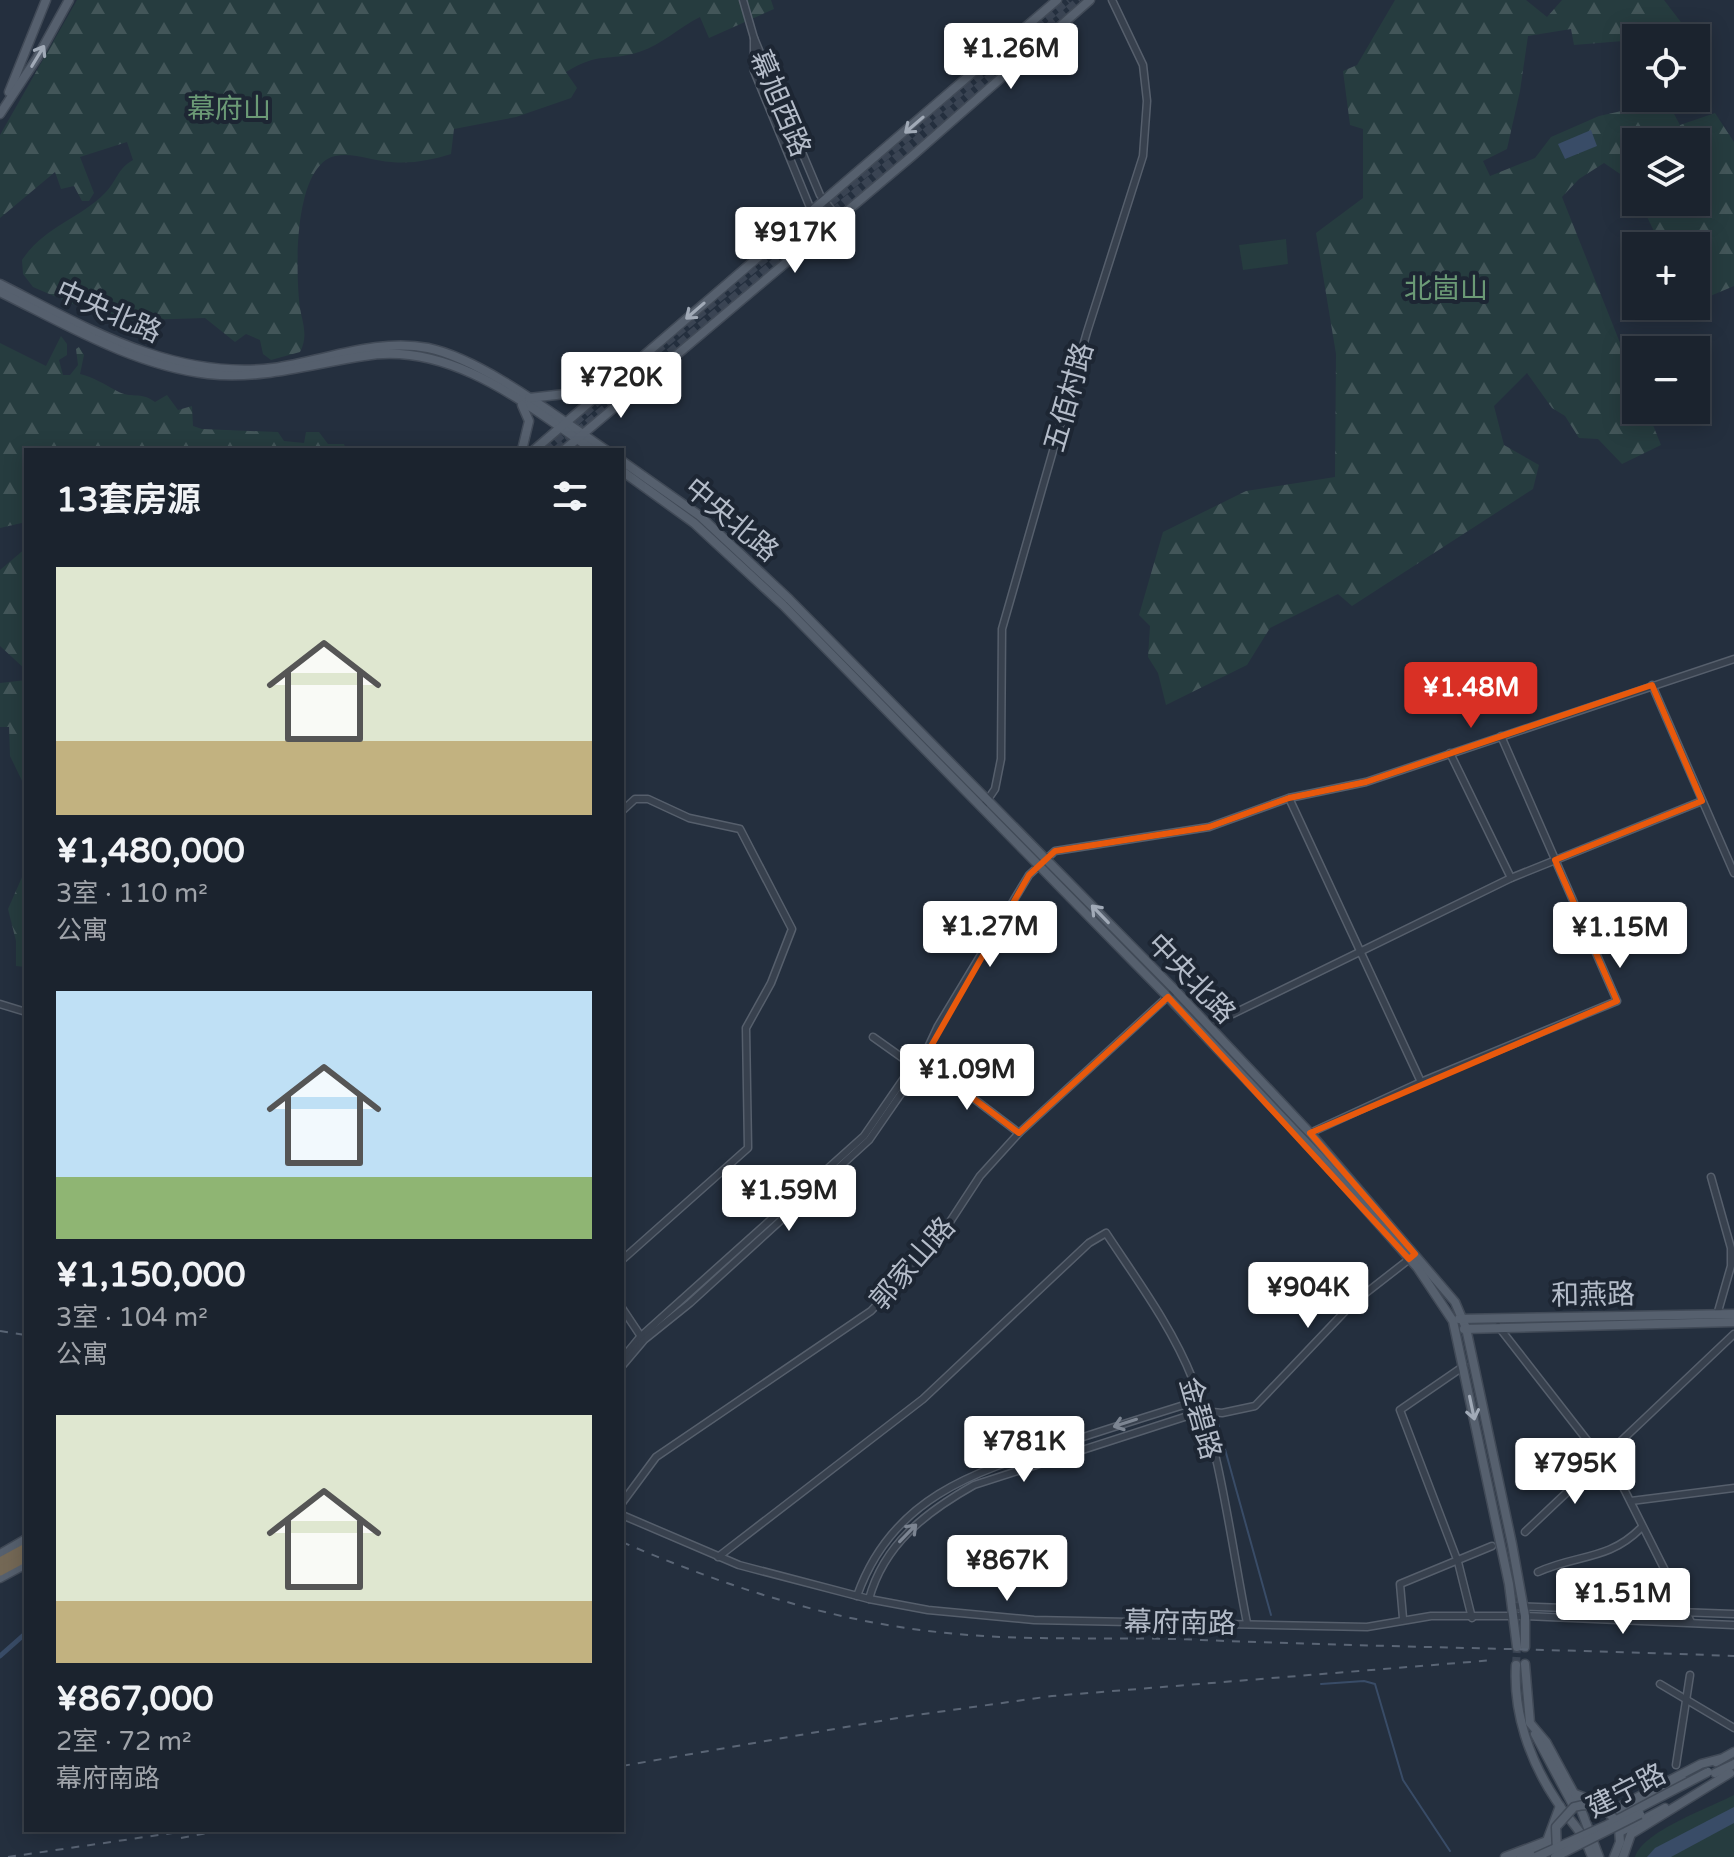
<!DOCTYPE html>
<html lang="zh">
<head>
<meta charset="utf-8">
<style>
  :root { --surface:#1b232e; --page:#242b36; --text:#f1f3f6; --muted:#a0a4aa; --line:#39404a; --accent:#d93025 }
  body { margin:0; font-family:"Varela Round","Noto Sans SC",sans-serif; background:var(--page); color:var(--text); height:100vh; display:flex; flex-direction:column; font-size:30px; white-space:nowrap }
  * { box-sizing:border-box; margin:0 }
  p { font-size:26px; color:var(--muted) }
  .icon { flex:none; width:44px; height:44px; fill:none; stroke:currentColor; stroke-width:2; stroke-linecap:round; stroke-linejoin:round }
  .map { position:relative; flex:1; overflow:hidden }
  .sheet { position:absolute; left:24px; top:448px; width:600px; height:1384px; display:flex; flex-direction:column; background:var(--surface); border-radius:0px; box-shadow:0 4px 20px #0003,0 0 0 2px var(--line) }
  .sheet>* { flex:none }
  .fabs { position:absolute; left:1622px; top:24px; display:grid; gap:16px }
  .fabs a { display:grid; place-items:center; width:88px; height:88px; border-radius:0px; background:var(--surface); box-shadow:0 4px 20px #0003,0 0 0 2px var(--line); font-size:40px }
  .price { position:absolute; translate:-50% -68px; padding:0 18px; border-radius:8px; background:#fff; color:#222; font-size:26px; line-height:52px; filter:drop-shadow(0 2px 4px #0008) }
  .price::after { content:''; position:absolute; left:50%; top:48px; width:24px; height:18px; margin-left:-12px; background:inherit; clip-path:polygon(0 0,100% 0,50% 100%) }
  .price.on { background:var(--accent); color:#fff }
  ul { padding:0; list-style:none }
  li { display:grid; align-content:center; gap:16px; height:424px; padding:0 32px }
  li span { display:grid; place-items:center; height:248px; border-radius:0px; color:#555 }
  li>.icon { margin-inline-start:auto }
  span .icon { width:144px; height:144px; fill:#fffc; stroke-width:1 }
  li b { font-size:34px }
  h2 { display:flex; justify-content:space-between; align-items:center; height:96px; padding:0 32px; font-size:34px }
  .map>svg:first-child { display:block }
</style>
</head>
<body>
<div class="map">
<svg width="1734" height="1857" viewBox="0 0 1734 1857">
  <defs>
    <pattern id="forest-firs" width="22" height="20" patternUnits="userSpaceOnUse" patternTransform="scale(2)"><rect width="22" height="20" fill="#263c3f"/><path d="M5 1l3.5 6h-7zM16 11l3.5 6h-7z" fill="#435659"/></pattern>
  </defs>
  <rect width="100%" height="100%" fill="#242f3e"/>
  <g fill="url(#forest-firs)">
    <path d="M77 0H771L774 9 709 38 700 17C678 28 663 44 639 52 608 62 600 51 566 72L577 88 571 98 516 117 454 129 451 154C432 160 412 164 391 162 373 161 353 152 335 156 294 166 296 266 299 299 300 319 310 333 300 352L271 360 263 354 260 340 246 334 235 342 205 318 112 321 33 287 23 274 22 260C45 226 78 220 105 193 117 181 117 169 133 160L127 142 80 157 94 193 89 201H82L74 186 61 189 55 172 0 218V135Z"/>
    <polygon points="1395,0 1526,0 1547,17 1562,0 1664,0 1693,38 1636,38 1636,56 1626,59 1623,41 1574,45 1571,29 1528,36 1520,91 1507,149 1483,161 1490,176 1535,158 1551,137 1599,116 1667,101 1680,125 1715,113 1734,142 1734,286 1696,302 1696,246 1661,246 1640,202 1696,202 1696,142 1636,142 1636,194 1629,180 1604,163 1579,179 1562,197 1636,383 1636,410 1647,410 1661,445 1622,464 1598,439 1579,438 1565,416 1552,408 1527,373 1494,406 1504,445 1539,465 1533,489 1352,606 1338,594 1270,628 1247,665 1166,705 1158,673 1148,657 1150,626 1139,615 1163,532 1246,491 1335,477 1336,354 1316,233 1363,198 1363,129 1350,125 1343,71 1357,65"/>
    <path d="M61 336 67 344V355L59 360 63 375H70L78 365 76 349 79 347 84 355 80 374C95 378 104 384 117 391 130 399 141 391 155 402L167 395 178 410 192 406 193 426 202 429 278 432 284 441 304 443 306 432H319L328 444H344L346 450 145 447 26 450V522L0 528V343L46 366Z"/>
    <polygon points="26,548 26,670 0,646 0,570"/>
    <polygon points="26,680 26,789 10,756 9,727 0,727 0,683"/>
    <polygon points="26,868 26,967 16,966 16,941 8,909"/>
  </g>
  <g fill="#263c3f">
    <polygon points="1286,239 1288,264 1243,270 1239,245"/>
    <path d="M1734 1795V1857H1635C1643 1831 1709 1808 1734 1795Z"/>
  </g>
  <g fill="#394c67">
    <polygon points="1591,130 1597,146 1565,159 1558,144"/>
    <polygon points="1734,1807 1734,1823 1671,1857 1647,1857 1655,1848"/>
  </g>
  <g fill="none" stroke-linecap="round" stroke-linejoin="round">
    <g stroke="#394c67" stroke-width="2">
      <polyline points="1218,1424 1271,1615"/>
      <polyline points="1321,1684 1364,1681 1375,1684 1403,1780 1450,1851"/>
    </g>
    <polyline stroke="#394c67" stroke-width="5" points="0,1656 26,1633"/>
    <polyline stroke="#3a4453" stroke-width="8" stroke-dasharray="8 4" stroke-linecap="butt" points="1516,1665 1517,1647"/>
    <g stroke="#3a4453" stroke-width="9" stroke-dasharray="9 4.5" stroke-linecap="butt">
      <polyline points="545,450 603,396 1068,0"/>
      <polyline points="557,450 1080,0"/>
    </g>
    <g stroke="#565f6c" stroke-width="9">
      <g id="minor">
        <polyline points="743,0 754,38"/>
        <polyline points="825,228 809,205 754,71 754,38 820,195 838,218"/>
        <polyline points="1652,685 1734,873"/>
        <polyline points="1450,753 1511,878"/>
        <polyline points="1289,798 1421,1082"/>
        <polyline points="982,808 995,789 1001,759 1002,629 1087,332 1143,156 1147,101 1143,65 1112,0"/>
        <polyline points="622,811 635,799 648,799 689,818 740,829 792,929 771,983 746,1028 748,1148 622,1260"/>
        <polyline points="0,1004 26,1012"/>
        <polyline points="1208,1026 1511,878 1702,801"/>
        <polyline points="873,1037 918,1069 927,1066 936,1070 1019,1133"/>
        <polyline points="1310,1133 1421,1082 1617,1001 1501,736"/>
        <polyline points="1711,1177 1731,1248 1731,1266 1717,1315"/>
        <polyline points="622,1308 642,1338"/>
        <polyline points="1498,1326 1622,1485 1691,1622"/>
        <polyline points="622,1359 640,1337 864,1136 913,1065"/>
        <polyline points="622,1366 644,1340 690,1303 869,1140 918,1069 938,1026 1029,875 1055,851 1209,827 1289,798 1366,782 1734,659"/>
        <polyline points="1464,1366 1400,1410 1458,1562 1472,1618"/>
        <polyline points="1631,1501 1734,1488"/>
        <polyline points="622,1503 656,1457 871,1311 942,1234 980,1176 1019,1133 1175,990"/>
        <polyline points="622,1515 739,1565 869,1599 928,1610 1034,1620 1367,1627 1431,1616 1525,1616 1734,1625"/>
        <polyline points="1525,1532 1734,1334"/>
        <path d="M718 1557 923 1399 1089 1243 1106 1233C1137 1280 1172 1327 1193 1380 1220 1449 1232 1548 1247 1623"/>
        <path d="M1538 1572C1577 1554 1608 1561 1641 1528"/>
        <path d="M857 1596C892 1497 974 1472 1065 1443 1110 1428 1155 1414 1200 1400"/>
        <path d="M869 1599C884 1544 926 1512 974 1485L1203 1411 1222 1413 1255 1406 1353 1303 1412 1257"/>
        <polyline points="1512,1606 1734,1614"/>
        <polyline points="1403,1618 1400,1584 1492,1546"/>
        <polyline points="1660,1684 1734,1728"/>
        <polyline points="1676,1765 1690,1675"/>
      </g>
    </g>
    <g stroke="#414a57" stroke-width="11">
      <g id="major">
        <polyline points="9,92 46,0"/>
        <polyline points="0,114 37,58 69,0"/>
        <path d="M0 284C87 328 172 380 273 368 324 361 376 338 428 348 482 359 560 419 606 450"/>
        <path d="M0 292C67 325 133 365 208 374 262 380 311 364 364 356 450 341 526 404 593 450"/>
        <polyline points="529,398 574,393 627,365"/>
        <polyline points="522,450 529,421 522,405"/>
        <polyline points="534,450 1057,0"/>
        <polyline points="564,450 911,157 1090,0"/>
        <polyline points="622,461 700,516 789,599 1175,990 1311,1134 1455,1302 1466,1328 1512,1544 1525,1616 1525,1647"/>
        <polyline points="622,471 694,523 783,605 1168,997 1317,1154 1417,1267 1453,1321 1509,1584 1517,1647"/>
        <polyline points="1459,1319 1734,1314"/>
        <polyline points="1464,1329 1734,1322"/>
        <polyline points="0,1554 26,1539"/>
        <polyline points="0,1578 26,1564"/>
        <polyline points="1525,1664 1530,1723 1546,1742 1577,1799 1599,1857"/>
        <path d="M1516 1665C1513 1713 1530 1761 1556 1800 1570 1823 1582 1828 1592 1857"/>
        <polyline points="1535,1734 1574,1807"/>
        <polyline points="1716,1762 1734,1752"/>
        <polyline points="1715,1773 1734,1764"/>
        <polyline points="1575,1794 1615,1809 1701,1764 1720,1759"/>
        <polyline points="1620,1812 1683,1780"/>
        <polyline points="1620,1832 1665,1808"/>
        <polyline points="1505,1857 1547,1841 1560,1806"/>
        <polyline points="1521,1857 1555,1844"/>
        <polyline points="1614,1857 1620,1842 1619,1828"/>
        <polyline points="1623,1857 1631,1834 1730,1773"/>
      </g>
    </g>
    <g stroke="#434c59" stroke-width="12">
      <g id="highway">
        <polyline points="0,1562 26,1548"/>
        <polyline points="0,1571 26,1557"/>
      </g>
    </g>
    <use href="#minor" stroke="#38414e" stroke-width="6"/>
    <use href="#major" stroke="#56606e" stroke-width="8"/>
    <use href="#highway" stroke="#746855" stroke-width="9"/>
    <g stroke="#5a6575" stroke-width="2" stroke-dasharray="8 8" stroke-linecap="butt">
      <polyline points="0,1331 26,1335"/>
      <path d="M622 1542C727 1587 833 1622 947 1633 1032 1642 1117 1636 1201 1640 1379 1647 1556 1649 1734 1656"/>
      <polyline points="622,1766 909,1716 1052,1696 1494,1660"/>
      <polyline points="181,1838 224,1830"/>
      <polyline points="8,1857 193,1830"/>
    </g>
    <g stroke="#414a57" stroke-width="11" stroke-linecap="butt">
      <g id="major-bridge">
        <path d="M1557 1851 1556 1827 1574 1807C1592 1802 1606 1806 1617 1823"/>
        <polyline points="1536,1857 1605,1826 1708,1772"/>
        <polyline points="1555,1857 1640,1814"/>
      </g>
    </g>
    <use href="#major-bridge" stroke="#56606e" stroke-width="8"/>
  </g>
  <defs><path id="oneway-shaft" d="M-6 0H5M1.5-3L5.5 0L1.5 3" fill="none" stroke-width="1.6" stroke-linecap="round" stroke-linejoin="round" transform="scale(2)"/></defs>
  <g stroke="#a1aab7">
    <use href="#oneway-shaft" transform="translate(38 56) rotate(-59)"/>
    <use href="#oneway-shaft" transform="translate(914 125) rotate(139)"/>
    <use href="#oneway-shaft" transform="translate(695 311) rotate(139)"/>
    <use href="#oneway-shaft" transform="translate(1100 914) rotate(-134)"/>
    <use href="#oneway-shaft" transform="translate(1472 1408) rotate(78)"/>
  </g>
  <g stroke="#7c8592">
    <use href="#oneway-shaft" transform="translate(1125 1423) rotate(162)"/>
    <use href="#oneway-shaft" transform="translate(908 1533) rotate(-46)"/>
  </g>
  <path fill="none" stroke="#e8590c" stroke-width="6" stroke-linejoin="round" d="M1652 685 1702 801 1555 860 1617 1001 1310 1133 1415 1254 1409 1259 1168 997 1019 1133 936 1070 918 1069 1029 875 1055 851 1209 827 1289 798 1366 782Z"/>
  <g text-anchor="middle" stroke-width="8" stroke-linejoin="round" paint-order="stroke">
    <g font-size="28" fill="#b4bcc9" stroke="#1d2633">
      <text transform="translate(781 103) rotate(67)" y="10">幕旭西路</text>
      <text transform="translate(109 311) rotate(24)" y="10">中央北路</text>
      <text transform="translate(1068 397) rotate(-74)" y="10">五佰村路</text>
      <text transform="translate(732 519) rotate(40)" y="10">中央北路</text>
      <text transform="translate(1192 978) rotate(46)" y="10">中央北路</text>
      <text transform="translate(912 1263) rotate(-49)" y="10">郭家山路</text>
      <text transform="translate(1593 1294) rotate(-1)" y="10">和燕路</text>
      <text transform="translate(1201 1418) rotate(74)" y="10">金碧路</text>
      <text transform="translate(1180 1622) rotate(1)" y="10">幕府南路</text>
      <text transform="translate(1626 1790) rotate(-27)" y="10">建宁路</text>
    </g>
    <g font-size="28" fill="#6b9a76" stroke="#1d2633">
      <text x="229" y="118">幕府山</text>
      <text x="1446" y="298">北崮山</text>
    </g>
  </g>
</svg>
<div class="fabs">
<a><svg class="icon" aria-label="locate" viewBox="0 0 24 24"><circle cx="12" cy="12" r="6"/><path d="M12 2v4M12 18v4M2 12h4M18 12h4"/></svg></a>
<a><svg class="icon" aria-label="layers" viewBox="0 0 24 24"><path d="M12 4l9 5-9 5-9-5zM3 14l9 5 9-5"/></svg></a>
<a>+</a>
<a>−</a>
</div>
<b class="price" style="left:1011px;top:91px">¥1.26M</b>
<b class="price" style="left:795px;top:275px">¥917K</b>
<b class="price" style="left:621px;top:420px">¥720K</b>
<b class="price on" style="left:1471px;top:730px">¥1.48M</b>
<b class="price" style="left:990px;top:969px">¥1.27M</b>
<b class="price" style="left:1620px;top:970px">¥1.15M</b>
<b class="price" style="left:967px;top:1112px">¥1.09M</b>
<b class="price" style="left:789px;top:1233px">¥1.59M</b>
<b class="price" style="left:1308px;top:1330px">¥904K</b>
<b class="price" style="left:1024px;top:1484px">¥781K</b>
<b class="price" style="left:1575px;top:1506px">¥795K</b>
<b class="price" style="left:1007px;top:1603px">¥867K</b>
<b class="price" style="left:1623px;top:1636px">¥1.51M</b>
<section class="sheet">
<h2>13套房源<svg class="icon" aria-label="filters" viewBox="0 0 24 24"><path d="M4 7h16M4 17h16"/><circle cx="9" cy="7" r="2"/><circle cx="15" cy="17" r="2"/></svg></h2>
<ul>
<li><span style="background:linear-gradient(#dfe7d0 70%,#c2b280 0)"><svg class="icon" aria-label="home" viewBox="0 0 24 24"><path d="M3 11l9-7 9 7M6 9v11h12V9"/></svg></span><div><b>¥1,480,000</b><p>3室 · 110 m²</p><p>公寓</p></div></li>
<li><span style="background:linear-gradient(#bfe0f5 75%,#8fb573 0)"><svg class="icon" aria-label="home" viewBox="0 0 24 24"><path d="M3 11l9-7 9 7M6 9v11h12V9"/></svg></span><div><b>¥1,150,000</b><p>3室 · 104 m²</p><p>公寓</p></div></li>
<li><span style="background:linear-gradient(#dfe7d0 75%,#c2b280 0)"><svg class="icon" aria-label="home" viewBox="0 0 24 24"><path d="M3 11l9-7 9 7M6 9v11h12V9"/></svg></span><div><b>¥867,000</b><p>2室 · 72 m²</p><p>幕府南路</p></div></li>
</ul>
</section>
</div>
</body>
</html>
